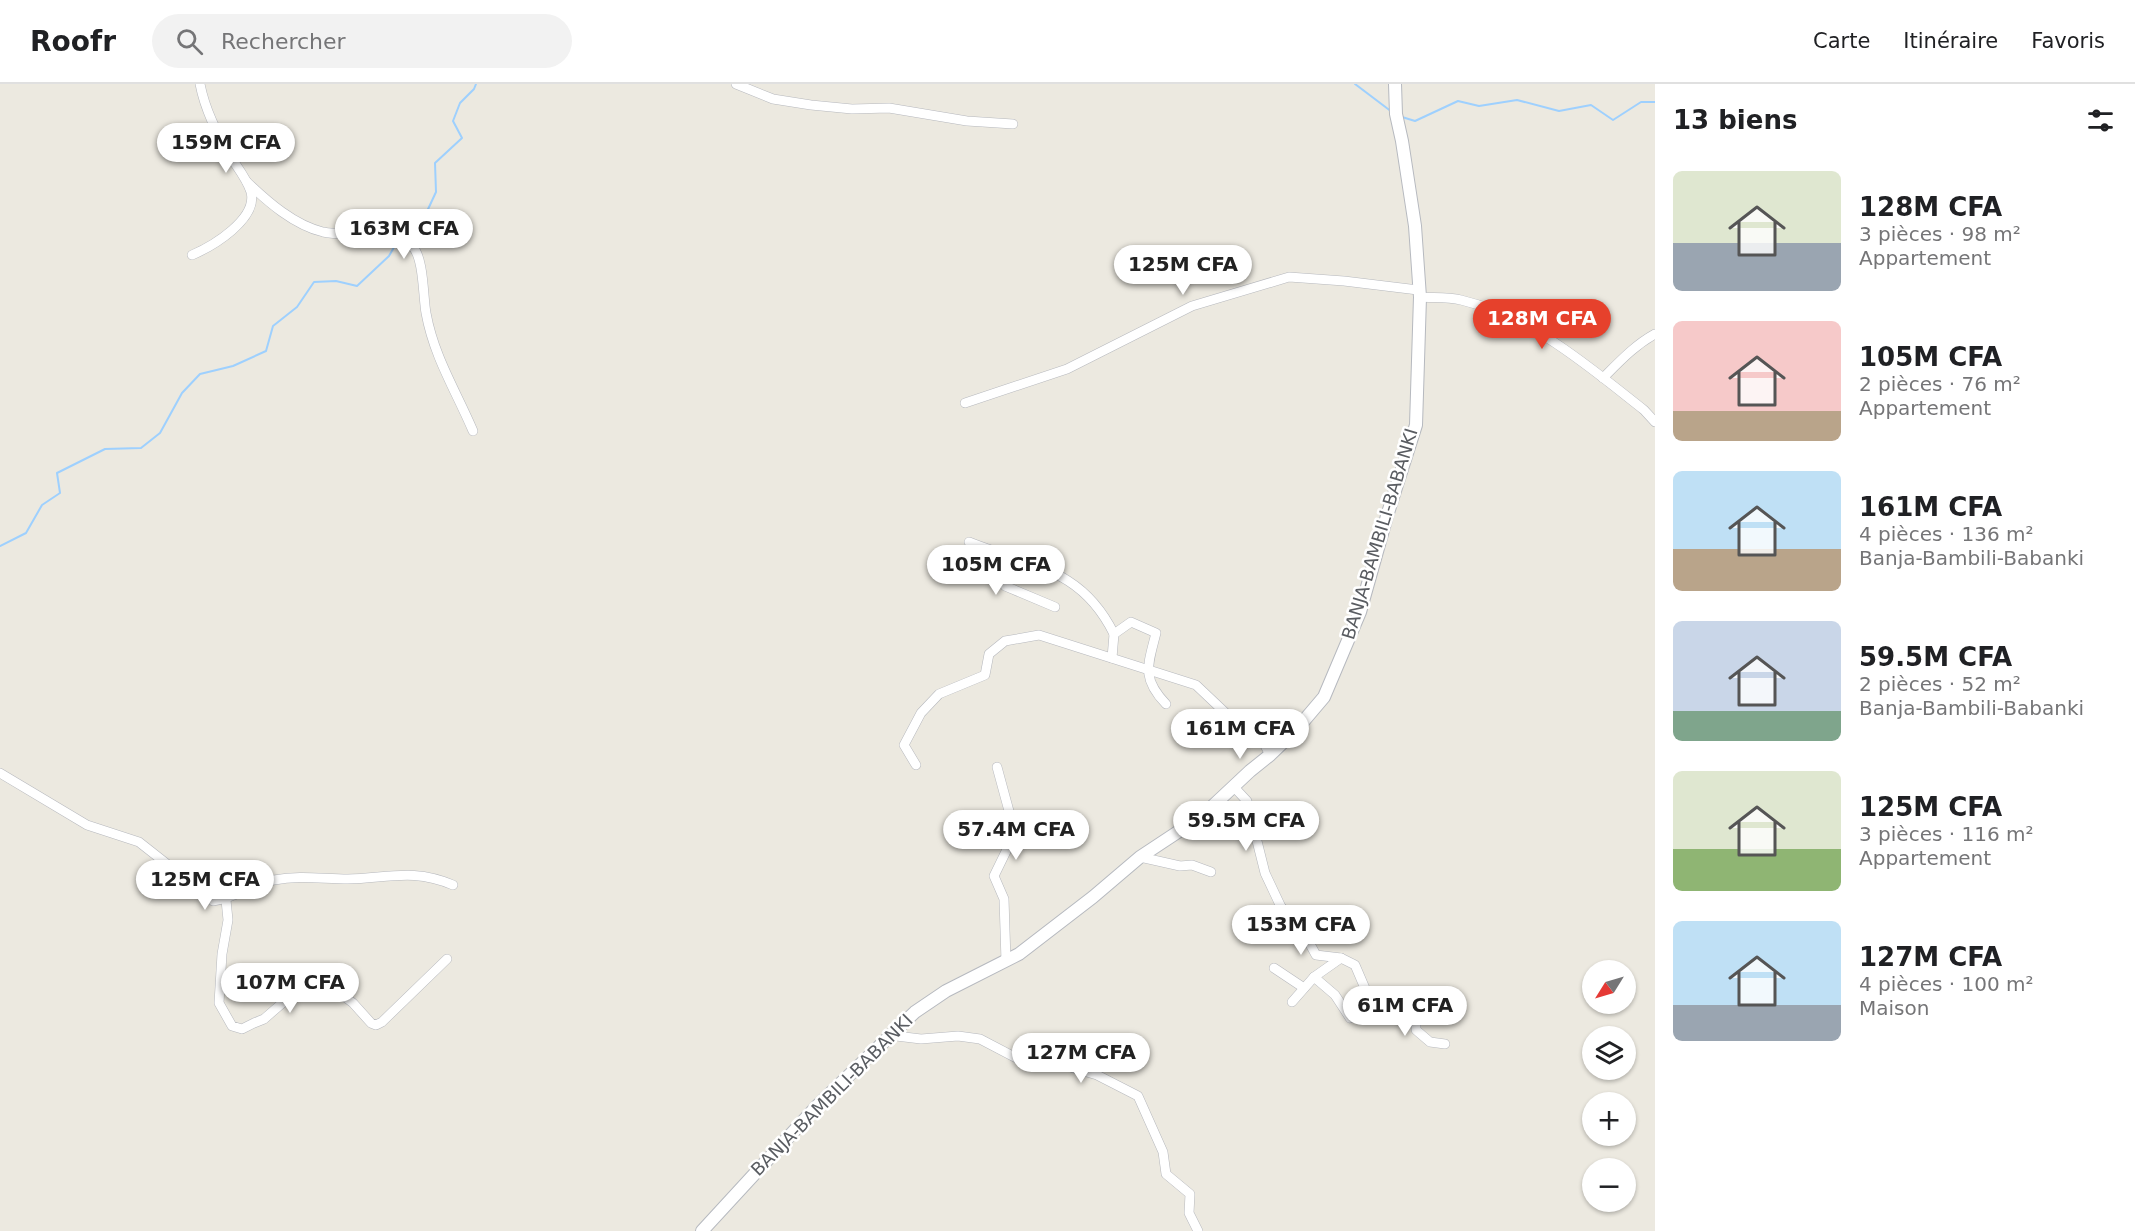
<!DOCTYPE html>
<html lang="fr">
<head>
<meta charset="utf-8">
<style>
  :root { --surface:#fff; --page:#f2f2f2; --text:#202124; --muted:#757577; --line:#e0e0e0; --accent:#e6412c }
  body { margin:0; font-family:"DejaVu Sans",sans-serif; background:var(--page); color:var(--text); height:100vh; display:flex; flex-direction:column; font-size:22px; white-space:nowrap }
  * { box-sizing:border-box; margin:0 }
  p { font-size:20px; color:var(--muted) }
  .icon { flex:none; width:33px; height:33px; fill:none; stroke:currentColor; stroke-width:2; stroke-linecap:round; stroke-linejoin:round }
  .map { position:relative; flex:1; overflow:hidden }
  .panel { display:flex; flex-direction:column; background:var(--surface); width:480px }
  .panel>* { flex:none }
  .needle { width:39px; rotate:233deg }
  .controls { position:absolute; left:1582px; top:876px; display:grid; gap:12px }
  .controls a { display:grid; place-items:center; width:54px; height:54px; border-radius:50%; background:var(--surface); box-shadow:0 2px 4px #0004; font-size:30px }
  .price { position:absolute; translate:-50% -51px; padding:0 14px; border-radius:21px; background:#fff; color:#222; font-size:20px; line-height:39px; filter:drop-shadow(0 2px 3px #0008) }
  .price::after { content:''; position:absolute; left:50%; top:36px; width:18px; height:14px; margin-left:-9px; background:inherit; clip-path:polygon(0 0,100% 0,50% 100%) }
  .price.current { background:var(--accent); color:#fff }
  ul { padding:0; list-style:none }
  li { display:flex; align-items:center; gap:18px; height:150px; padding:0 18px }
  li span { display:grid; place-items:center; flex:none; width:168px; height:120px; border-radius:9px; color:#555 }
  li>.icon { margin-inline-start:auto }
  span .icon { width:72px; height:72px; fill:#fffc; stroke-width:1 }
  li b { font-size:26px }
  h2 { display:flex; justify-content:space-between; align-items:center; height:72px; padding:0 18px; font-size:26px }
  header { display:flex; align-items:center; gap:36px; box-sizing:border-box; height:84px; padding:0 30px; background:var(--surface); border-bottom:2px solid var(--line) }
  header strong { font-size:28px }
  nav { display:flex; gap:33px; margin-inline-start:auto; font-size:21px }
  .search { width:420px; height:54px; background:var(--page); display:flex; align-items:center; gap:15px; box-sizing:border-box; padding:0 21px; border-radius:33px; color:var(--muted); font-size:22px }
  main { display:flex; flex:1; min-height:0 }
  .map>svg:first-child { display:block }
</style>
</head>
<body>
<header>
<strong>Roofr</strong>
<div class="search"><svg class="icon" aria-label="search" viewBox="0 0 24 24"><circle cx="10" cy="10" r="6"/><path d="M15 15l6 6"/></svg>Rechercher</div>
<nav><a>Carte</a><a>Itinéraire</a><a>Favoris</a></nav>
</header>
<main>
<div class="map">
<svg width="1655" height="1147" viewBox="0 0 1655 1147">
  <rect width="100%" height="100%" fill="#ece9e0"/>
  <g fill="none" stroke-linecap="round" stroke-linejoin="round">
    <g stroke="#9ed0fe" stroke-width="2">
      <polyline points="1355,0 1392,28"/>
      <polyline points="1402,33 1415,37 1458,17 1479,22 1517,16 1559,27 1591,21 1613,36 1641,18 1655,18"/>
      <polyline points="399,153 403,146 423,136 436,108 435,79 462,54 453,37 460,19 474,5 476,0"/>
      <polyline points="0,462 26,449 42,421 60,409 57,389 105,365 141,364 160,349 182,309 200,290 233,282 266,267 273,242 297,223 314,198 336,197 357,202 389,172 397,158"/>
    </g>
    <g stroke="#b6b8bd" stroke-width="10">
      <g id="street">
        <polyline points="736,0 773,15 811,21 852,25 889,24 967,37 1013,40"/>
        <path d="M247 98C268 118 294 141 323 148 343 152 399 150 412 162 424 173 423 213 426 229 434 273 456 307 473 347"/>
        <path d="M192 171C213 162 258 135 251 108 247 95 237 83 230 72 217 49 205 26 200 0"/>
        <path d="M1420 213C1433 214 1448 213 1461 216 1532 233 1588 282 1644 326L1655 338"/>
        <path d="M1603 294C1620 277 1635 261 1655 250"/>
        <polyline points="965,319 1067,285 1192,222 1289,193 1344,197 1418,206"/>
        <path d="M969 458C1031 483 1081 483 1114 550"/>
        <polyline points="971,460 1000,491 1005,502 1055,523"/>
        <path d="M1112 574 1114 550 1131 538 1156 549C1148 581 1141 594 1166 620"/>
        <polyline points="916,681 904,661 921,629 939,610 985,591 989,570 1005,557 1039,551 1196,601 1234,637 1260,652 1270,671"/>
        <polyline points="997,683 1015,749 994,792 1004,815 1006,877"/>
        <path d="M0 689 87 741 139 758 172 784 198 797 213 817C234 815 252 800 274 796 300 791 323 795 348 795 388 794 414 784 453 801"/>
        <polyline points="1233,702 1247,717 1265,789 1281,823 1262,834"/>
        <polyline points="1140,773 1180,782 1192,781 1211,788"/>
        <polyline points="226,816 228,836 222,870 219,919 232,942 242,945 254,939 264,935 287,915 312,900 326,899 353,919 371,939 376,941 382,938 447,875"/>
        <polyline points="1281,823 1299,840 1316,871 1341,874 1314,893 1292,918"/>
        <polyline points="1274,884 1304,904"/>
        <polyline points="1314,893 1335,911 1350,934 1373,923 1355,881 1341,874"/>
        <polyline points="1373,923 1412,926 1416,933 1416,946 1430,958 1445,960"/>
        <polyline points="888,951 921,955 958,952 980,955 1022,977 1060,980 1097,991 1138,1012 1163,1068 1166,1090 1190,1110 1189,1129 1198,1147"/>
      </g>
    </g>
    <g stroke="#b6b9bf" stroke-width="14">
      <polyline id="secondary" points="702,1147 817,1022 915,928 946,907 1019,870 1093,813 1140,773 1202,732 1250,687 1270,671 1296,646 1324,613 1360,528 1387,432 1416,341 1420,213 1415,142 1402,57 1396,30 1395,0"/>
    </g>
    <use href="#street" stroke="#fff" stroke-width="9"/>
    <use href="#secondary" stroke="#fff" stroke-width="12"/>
  </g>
  <g text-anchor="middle" stroke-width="5" stroke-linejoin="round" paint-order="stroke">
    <g font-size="18" fill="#595c61" stroke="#fff">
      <text transform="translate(1380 450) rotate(-73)" y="6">BANJA-BAMBILI-BABANKI</text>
      <text transform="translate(832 1011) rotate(-45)" y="6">BANJA-BAMBILI-BABANKI</text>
    </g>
  </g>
</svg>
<div class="controls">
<a><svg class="needle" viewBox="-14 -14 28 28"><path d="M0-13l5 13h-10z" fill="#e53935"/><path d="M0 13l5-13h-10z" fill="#757577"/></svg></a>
<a><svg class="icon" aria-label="layers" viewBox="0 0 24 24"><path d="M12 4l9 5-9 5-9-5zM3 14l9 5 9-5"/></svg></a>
<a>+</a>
<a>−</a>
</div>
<b class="price" style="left:226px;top:90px">159M CFA</b>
<b class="price" style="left:404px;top:176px">163M CFA</b>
<b class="price" style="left:1183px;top:212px">125M CFA</b>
<b class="price current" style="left:1542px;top:266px">128M CFA</b>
<b class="price" style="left:996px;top:512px">105M CFA</b>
<b class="price" style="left:1240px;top:676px">161M CFA</b>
<b class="price" style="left:1246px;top:768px">59.5M CFA</b>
<b class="price" style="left:1016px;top:777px">57.4M CFA</b>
<b class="price" style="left:205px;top:827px">125M CFA</b>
<b class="price" style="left:1301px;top:872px">153M CFA</b>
<b class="price" style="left:290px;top:930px">107M CFA</b>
<b class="price" style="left:1405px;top:953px">61M CFA</b>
<b class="price" style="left:1081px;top:1000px">127M CFA</b>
</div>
<section class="panel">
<h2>13 biens<svg class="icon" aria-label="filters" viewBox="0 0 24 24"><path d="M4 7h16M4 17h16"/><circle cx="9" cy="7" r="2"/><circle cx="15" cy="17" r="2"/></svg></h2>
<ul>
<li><span style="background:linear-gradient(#dfe7d0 60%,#9aa5b1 0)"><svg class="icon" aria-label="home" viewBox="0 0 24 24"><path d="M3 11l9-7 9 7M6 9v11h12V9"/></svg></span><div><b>128M CFA</b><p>3 pièces · 98 m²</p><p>Appartement</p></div></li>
<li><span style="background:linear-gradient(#f6c9c9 75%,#b9a48a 0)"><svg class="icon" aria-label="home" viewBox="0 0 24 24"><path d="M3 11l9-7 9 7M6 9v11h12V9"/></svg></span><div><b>105M CFA</b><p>2 pièces · 76 m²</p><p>Appartement</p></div></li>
<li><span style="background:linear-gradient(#bfe0f5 65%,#b9a48a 0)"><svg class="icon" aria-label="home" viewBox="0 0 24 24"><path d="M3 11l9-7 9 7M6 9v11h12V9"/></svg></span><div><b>161M CFA</b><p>4 pièces · 136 m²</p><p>Banja-Bambili-Babanki</p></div></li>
<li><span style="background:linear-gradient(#c9d6e8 75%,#7fa58c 0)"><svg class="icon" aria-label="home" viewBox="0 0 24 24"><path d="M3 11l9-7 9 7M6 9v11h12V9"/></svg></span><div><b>59.5M CFA</b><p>2 pièces · 52 m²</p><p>Banja-Bambili-Babanki</p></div></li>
<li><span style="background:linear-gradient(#dfe7d0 65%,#8fb573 0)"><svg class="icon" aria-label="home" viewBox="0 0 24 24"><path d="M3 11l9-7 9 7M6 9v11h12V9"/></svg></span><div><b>125M CFA</b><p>3 pièces · 116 m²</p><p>Appartement</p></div></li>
<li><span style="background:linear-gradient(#bfe0f5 70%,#9aa5b1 0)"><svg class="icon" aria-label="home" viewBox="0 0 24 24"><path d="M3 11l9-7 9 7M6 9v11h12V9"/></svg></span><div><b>127M CFA</b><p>4 pièces · 100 m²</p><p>Maison</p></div></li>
</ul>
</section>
</main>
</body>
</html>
